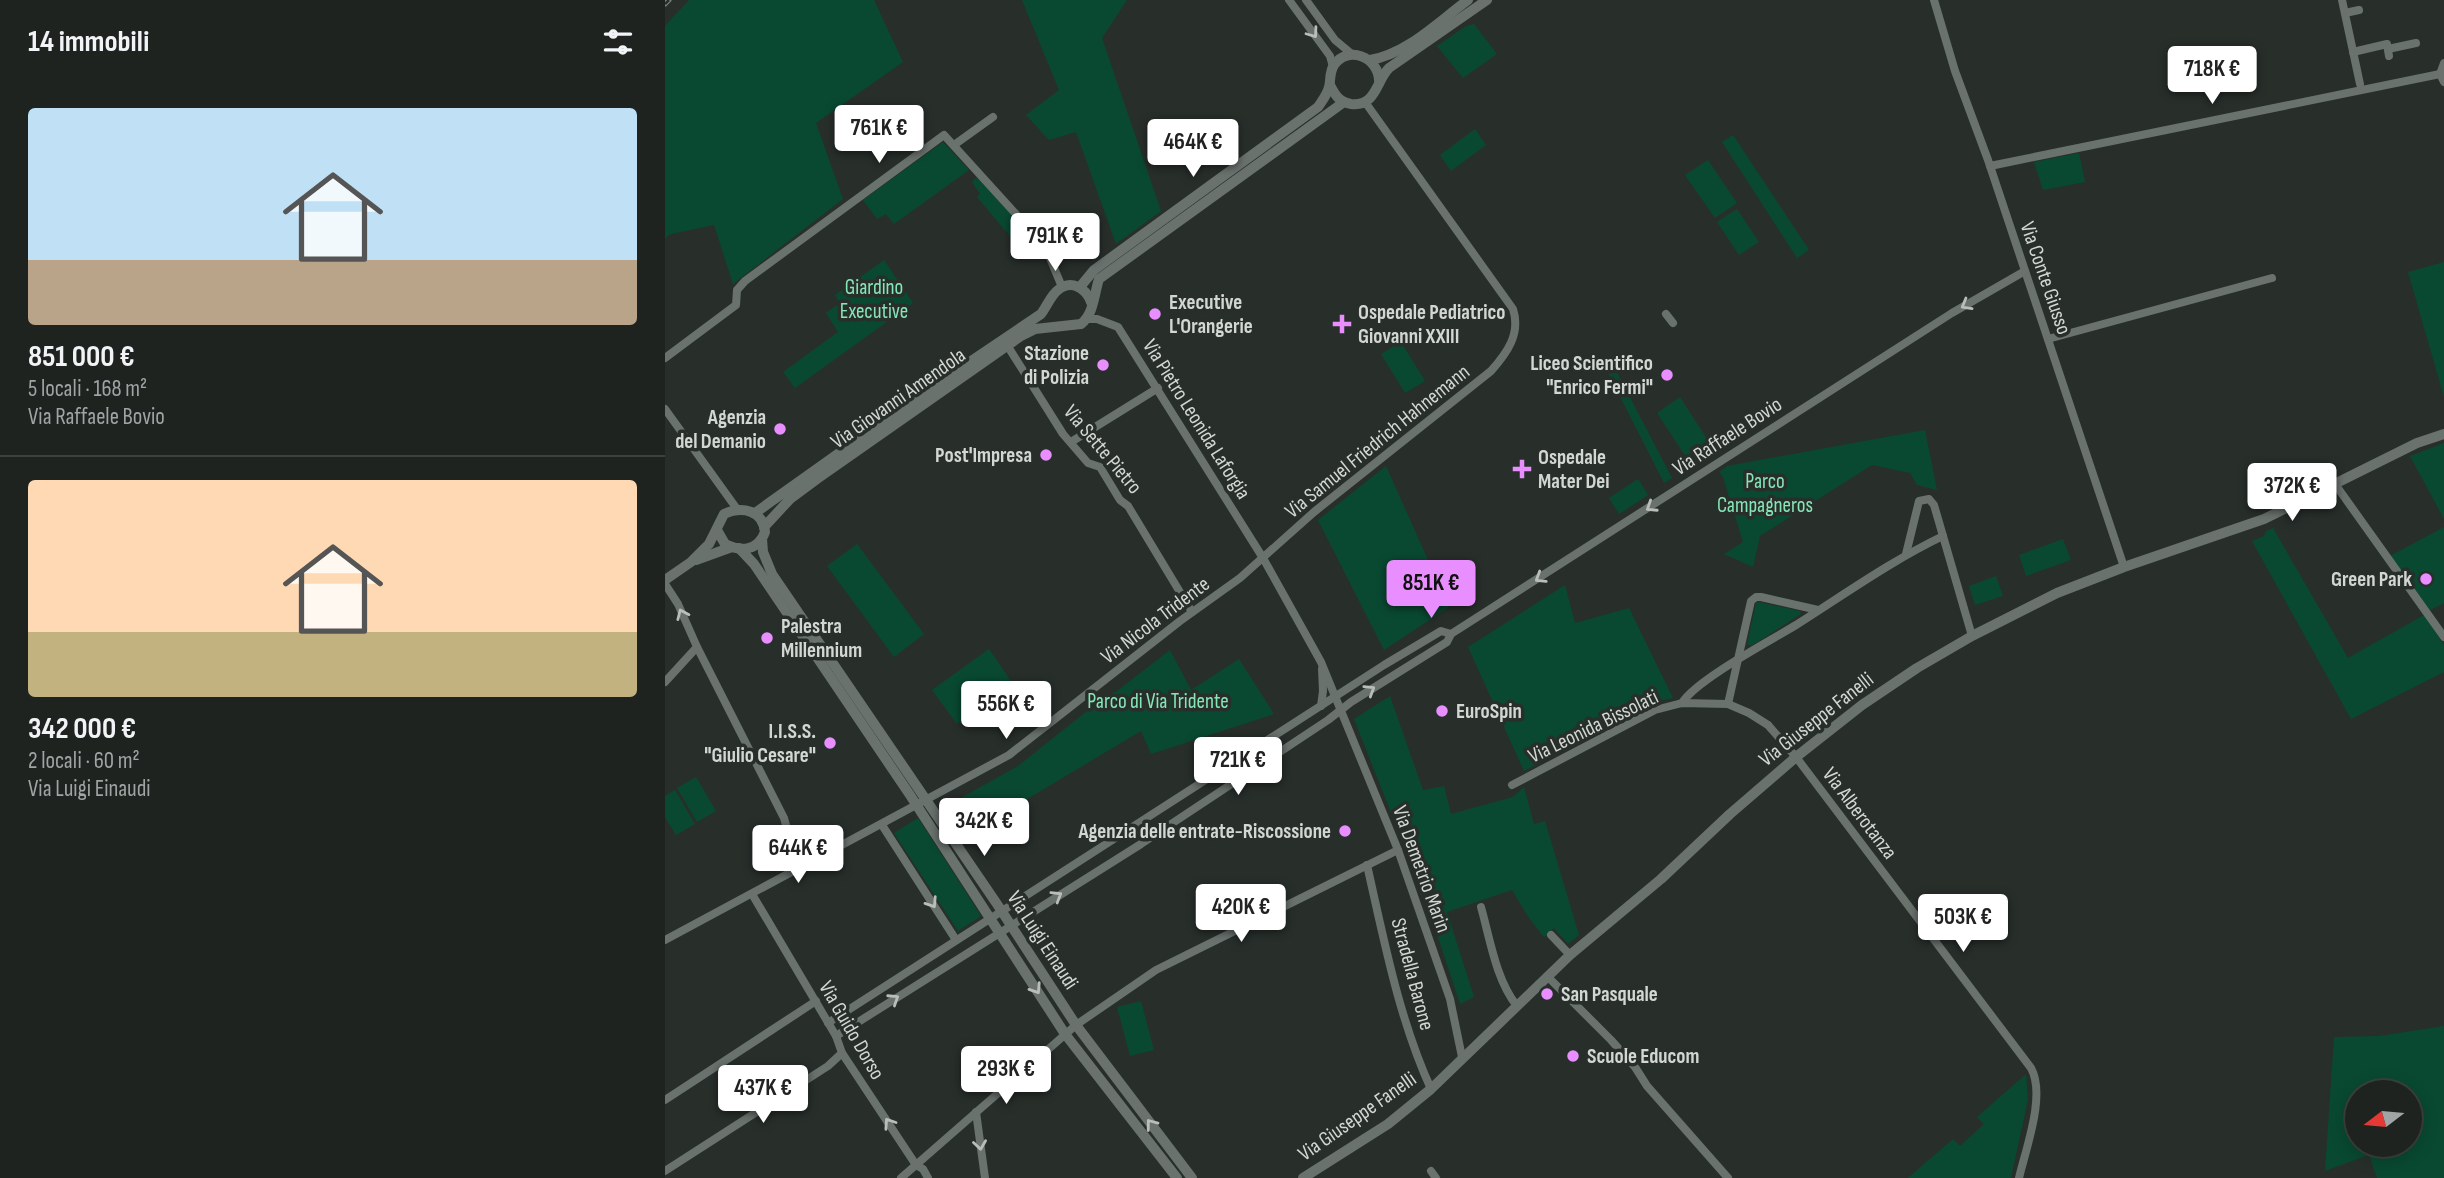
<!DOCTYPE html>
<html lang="it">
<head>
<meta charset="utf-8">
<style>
  :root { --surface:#1e2320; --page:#262b29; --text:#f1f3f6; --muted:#a1a4a5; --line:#3c403e; --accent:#e98efe }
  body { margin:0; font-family:"Sofia Sans Condensed",sans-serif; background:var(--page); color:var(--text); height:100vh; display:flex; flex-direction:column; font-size:26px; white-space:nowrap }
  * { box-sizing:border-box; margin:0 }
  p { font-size:23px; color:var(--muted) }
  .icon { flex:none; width:38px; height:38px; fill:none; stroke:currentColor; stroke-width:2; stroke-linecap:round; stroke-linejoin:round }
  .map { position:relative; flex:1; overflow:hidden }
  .panel { display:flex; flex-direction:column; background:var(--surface); width:665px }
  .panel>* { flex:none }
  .needle { width:46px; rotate:254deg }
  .fabs { position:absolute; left:1680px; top:1080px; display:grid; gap:14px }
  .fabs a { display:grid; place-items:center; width:77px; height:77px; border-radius:50%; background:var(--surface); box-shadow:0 4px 18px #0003,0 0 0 2px var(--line); font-size:35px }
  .price { position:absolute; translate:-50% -60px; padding:0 16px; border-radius:7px; background:#fff; color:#222; font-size:23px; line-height:46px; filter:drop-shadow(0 2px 4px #0008) }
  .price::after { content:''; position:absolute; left:50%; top:42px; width:21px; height:16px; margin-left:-10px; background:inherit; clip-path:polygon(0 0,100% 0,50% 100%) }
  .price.selected { background:var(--accent); color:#111 }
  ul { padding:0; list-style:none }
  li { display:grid; align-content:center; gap:14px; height:371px; padding:0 28px }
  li+li { border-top:2px solid var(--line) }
  li span { display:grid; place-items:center; height:217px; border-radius:7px; color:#555 }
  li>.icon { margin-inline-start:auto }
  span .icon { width:126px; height:126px; fill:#fffc; stroke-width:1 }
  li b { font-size:30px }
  h2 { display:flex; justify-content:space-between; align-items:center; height:84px; padding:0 28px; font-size:30px }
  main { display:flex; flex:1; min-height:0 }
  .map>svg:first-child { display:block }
</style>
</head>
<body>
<main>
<section class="panel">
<h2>14 immobili<svg class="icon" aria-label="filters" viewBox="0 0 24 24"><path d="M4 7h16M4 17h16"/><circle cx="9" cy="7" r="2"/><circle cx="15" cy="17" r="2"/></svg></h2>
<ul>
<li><span style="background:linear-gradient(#bfe0f5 70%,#b9a48a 0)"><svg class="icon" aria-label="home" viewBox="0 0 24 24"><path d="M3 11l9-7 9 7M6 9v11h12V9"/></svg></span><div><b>851 000 €</b><p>5 locali · 168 m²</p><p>Via Raffaele Bovio</p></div></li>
<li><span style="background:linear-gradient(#ffd9b3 70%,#c2b280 0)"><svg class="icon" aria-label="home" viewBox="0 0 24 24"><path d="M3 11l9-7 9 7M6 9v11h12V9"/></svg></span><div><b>342 000 €</b><p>2 locali · 60 m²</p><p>Via Luigi Einaudi</p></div></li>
</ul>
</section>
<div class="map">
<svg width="1779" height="1178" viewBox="0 0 1779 1178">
  <rect width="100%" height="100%" fill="#282f2b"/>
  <g fill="#094931" fill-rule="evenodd">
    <polygon points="24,0 209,0 238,62 151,123 178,199 68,284 49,225 6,234 0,238 0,26"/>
    <polygon points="357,0 462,0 437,38 496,211 451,244 411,132 384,140 361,115 394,90"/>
    <polygon points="809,24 832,54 798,78 772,46 801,26"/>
    <polygon points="810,129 821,145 786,171 775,155"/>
    <polygon points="1068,135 1144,250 1132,258 1057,142"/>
    <polygon points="278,142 304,170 229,224 221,214 212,219 198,200"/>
    <polygon points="1414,153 1420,182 1378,190 1369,162"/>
    <polygon points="1043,160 1072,203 1050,218 1020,175"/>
    <polygon points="311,178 314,179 373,244 381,255 379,256 365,248 365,246 354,247 312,197 315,194 307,182"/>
    <polygon points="1072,209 1094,242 1074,255 1052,222"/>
    <polygon points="219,260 248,303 130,388 118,372 173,332 161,313 175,303 170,295"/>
    <polygon points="1779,262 1779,397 1743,272"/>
    <polygon points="736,342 760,381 740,393 716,354"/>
    <polygon points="946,361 1007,478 999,483 939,365"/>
    <polygon points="1015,397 1046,445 1023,460 992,413"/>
    <polygon points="1260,430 1272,490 1252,485 1245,473 1207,465 1095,536 1088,567 1059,554 1078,542 1058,477 1054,472 1062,466"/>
    <polygon points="1779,443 1779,519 1745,456"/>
    <polygon points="721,466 784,607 719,650 653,520"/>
    <polygon points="973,479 983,495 954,514 944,498"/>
    <polygon points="1779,527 1779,603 1765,610 1725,556"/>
    <polygon points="1608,528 1683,658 1759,615 1779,645 1779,672 1686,719 1587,541 1599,536 1601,531"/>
    <polygon points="1398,539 1406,560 1361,576 1354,555"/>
    <polygon points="192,544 259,634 229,657 162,566"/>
    <polygon points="1331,576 1338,596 1310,605 1304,586"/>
    <polygon points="900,585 910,623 964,608 1008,698 988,702 859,771 803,647"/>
    <polygon points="1093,602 1135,611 1136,614 1086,646 1082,644 1091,603"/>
    <polygon points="324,649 348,684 292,724 267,690"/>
    <polygon points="505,650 526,690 574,659 609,714 486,754 476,731 297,838 278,808 353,766 442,695 452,691"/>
    <polygon points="725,696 758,790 779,786 786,814 848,797 859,787 869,824 880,821 914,935 903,944 889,928 879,937 864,918 847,890 782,912 809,997 795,1004 760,898 689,719"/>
    <polygon points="31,777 51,811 32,822 12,788"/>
    <polygon points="10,790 30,824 11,835 0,817 0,796"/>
    <polygon points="253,818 316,916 293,931 229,833"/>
    <polygon points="476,1001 489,1050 465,1056 452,1007"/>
    <path d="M1779 1026V1178H1712L1704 1155 1660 1171 1669 1037 1714 1036ZM1692 1092H1745V1144H1692Z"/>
    <polygon points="1361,1074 1363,1099 1346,1178 1243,1178 1288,1139 1295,1146 1319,1124 1312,1117"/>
  </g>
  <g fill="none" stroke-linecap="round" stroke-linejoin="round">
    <g stroke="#6a726e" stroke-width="8">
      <polyline points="624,0 665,56 668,67"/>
      <polyline points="641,0 670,40 688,55"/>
      <polyline points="1269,0 1290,71 1323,160 1459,567"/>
      <polyline points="1677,0 1695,84"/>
      <polyline points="1680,13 1694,10"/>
      <polyline points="1723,49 1751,43"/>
      <polyline points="1688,52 1722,44 1724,56"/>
      <polyline points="1779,63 1775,74 1779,82"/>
      <polyline points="289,145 328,117"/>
      <polyline points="1325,166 1775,74"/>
      <polyline points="1001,314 1008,323"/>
      <polyline points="422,319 432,319 453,327 598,558 656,662 733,850 785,999 797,1057"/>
      <polyline points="1383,339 1607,278"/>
      <polyline points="342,345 398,434 423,463 435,467 455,500 463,506 527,612"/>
      <polyline points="0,358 71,305 72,290 80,281 279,135 380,246 397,287"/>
      <polyline points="0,409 72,509"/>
      <polyline points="406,442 493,388"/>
      <polyline points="1670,484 1779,637"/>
      <polyline points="1241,554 1254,501 1264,499 1269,505 1307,636"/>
      <polyline points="0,584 13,604 32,647 0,682"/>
      <polyline points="32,647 119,818 133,869"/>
      <path d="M1017 703C1031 680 1105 641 1131 625 1180 594 1226 561 1278 536"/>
      <polyline points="1063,704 1086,601 1091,597 1096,597 1153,610"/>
      <polyline points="656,706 658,691 657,669"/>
      <path d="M847 785 990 710 1017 703 1063 704 1084 713 1103 725 1131 757 1366 1068C1381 1095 1361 1148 1354 1178"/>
      <polyline points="217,825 291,940"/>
      <path d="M702 865C719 940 734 1019 766 1089"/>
      <polyline points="87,894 171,1036 177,1053 251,1165 258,1169 263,1178"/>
      <path d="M816 907C825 939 831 980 852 1006"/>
      <polyline points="886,935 905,955"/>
      <path d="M0 940 344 755 515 621 575 578 649 512 826 371C842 353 856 334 848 309L700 102"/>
      <polyline points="882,976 946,1040 970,1067 982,1086 1063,1178"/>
      <polyline points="163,1023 719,665 776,631 786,634"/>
      <polyline points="171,1036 476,844 663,720 686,702 782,642 786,634 1287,313 1360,271"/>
      <polyline points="0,1100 151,1001"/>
      <polyline points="311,1112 320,1178"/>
      <polyline points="0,1171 163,1066 177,1053"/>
      <polyline points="766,1171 771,1178"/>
      <polyline points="236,1178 411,1025 491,970 733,850"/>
    </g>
    <g stroke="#6a726e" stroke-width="10">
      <path d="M705 60C742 54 773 22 803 0"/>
      <path d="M665 85C670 95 674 102 686 104 711 107 711 81 724 68L822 0"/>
      <path d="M415 287 429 270 653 107C657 101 662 95 664 87 666 80 664 73 669 65 683 45 713 57 714 80"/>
      <path d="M90 513 250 399 376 314C382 306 386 295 393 290 406 279 421 288 426 302"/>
      <path d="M99 527 125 499 152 479 356 336 370 329 416 324C429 314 429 294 434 279L679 102"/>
      <polyline points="97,539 98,552 107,574 332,904 411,1025 527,1178"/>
      <polyline points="74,548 89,564 245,795 400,1034 512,1178"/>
      <polyline points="31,560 67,547"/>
      <path d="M0 580 26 562 44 544 59 514C77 506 98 510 100 532 93 551 76 552 60 544L52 530"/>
      <polyline points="638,1178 723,1124 766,1089 905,955 996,879 1065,814 1131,757 1197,705 1252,668 1307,636 1392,593 1459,567 1599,519 1752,443 1779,434"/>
    </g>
    <g stroke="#7c817e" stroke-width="5">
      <polyline id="rail" points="0,4 4,0"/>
    </g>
    <use href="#rail" stroke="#282f2b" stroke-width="2.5" stroke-dasharray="8" stroke-linecap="butt"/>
  </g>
  <defs><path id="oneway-chevron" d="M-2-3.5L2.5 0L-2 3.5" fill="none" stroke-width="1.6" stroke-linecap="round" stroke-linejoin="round" transform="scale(1.75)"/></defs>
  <g stroke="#b9beba">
    <use href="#oneway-chevron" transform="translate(648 33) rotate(54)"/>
    <use href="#oneway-chevron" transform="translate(1301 305) rotate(150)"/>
    <use href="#oneway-chevron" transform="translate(986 507) rotate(147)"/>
    <use href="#oneway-chevron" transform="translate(875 578) rotate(148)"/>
    <use href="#oneway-chevron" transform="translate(17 614) rotate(-114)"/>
    <use href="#oneway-chevron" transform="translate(705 690) rotate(-32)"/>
    <use href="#oneway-chevron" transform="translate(392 896) rotate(-31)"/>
    <use href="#oneway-chevron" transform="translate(267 903) rotate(57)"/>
    <use href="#oneway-chevron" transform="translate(371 989) rotate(57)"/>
    <use href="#oneway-chevron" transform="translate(229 999) rotate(-33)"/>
    <use href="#oneway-chevron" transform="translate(224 1123) rotate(-124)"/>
    <use href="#oneway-chevron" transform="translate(486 1124) rotate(-127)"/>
    <use href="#oneway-chevron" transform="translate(315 1145) rotate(82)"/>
  </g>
  <g fill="#e98efe" stroke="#282f2b" stroke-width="2.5">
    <circle cx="490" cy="314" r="7"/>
    <path d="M673.5 313.5h7v7h7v7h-7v7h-7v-7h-7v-7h7z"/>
    <circle cx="438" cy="365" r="7"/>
    <circle cx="1002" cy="375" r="7"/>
    <circle cx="115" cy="429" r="7"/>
    <circle cx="381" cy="455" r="7"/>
    <path d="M853.5 458.5h7v7h7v7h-7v7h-7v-7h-7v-7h7z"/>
    <circle cx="1761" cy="579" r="7"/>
    <circle cx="102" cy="638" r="7"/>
    <circle cx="777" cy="711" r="7"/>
    <circle cx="165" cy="743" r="7"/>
    <circle cx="680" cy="831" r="7"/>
    <circle cx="882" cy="994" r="7"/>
    <circle cx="908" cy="1056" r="7"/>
  </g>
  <g text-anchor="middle" stroke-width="7" stroke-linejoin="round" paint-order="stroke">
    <g font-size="21" fill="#d3d7d4" stroke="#282f2b">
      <text transform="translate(1381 278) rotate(71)" y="7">Via Conte Giusso</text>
      <text transform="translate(233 398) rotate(-35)" y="7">Via Giovanni Amendola</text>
      <text transform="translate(532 419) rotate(58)" y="7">Via Pietro Leonida Laforgia</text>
      <text transform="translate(1062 436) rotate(-33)" y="7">Via Raffaele Bovio</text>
      <text transform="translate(712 441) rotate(-39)" y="7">Via Samuel Friedrich Hahnemann</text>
      <text transform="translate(438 449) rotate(50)" y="7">Via Sette Pietro</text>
      <text transform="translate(490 620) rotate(-37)" y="7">Via Nicola Tridente</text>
      <text transform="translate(1151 719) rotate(-38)" y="7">Via Giuseppe Fanelli</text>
      <text transform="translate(928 726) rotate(-26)" y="7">Via Leonida Bissolati</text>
      <text transform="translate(1195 813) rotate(53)" y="7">Via Alberotanza</text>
      <text transform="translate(757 869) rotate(70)" y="7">Via Demetrio Marin</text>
      <text transform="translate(378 940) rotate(57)" y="7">Via Luigi Einaudi</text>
      <text transform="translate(748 974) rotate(75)" y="7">Stradella Barone</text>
      <text transform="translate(187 1030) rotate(60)" y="7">Via Guido Dorso</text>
      <text transform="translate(692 1116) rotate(-35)" y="7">Via Giuseppe Fanelli</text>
    </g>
    <g font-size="21" fill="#87e6b8" stroke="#282f2b">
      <text x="209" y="294">Giardino<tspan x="209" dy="24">Executive</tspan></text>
      <text x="1100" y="488">Parco<tspan x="1100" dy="24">Campagneros</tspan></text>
      <text x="493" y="708">Parco di Via Tridente</text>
    </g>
    <g font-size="21" font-weight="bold" fill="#d3d7d4" stroke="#282f2b" text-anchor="start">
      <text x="504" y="309">Executive<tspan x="504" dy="24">L'Orangerie</tspan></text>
      <text x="693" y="319">Ospedale Pediatrico<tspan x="693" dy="24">Giovanni XXIII</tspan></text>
      <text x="424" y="360" text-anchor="end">Stazione<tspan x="424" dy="24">di Polizia</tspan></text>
      <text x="988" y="370" text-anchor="end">Liceo Scientifico<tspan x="988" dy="24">"Enrico Fermi"</tspan></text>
      <text x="101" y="424" text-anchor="end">Agenzia<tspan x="101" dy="24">del Demanio</tspan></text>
      <text x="367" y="462" text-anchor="end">Post'Impresa</text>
      <text x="873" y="464">Ospedale<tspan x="873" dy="24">Mater Dei</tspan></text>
      <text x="1747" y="586" text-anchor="end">Green Park</text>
      <text x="116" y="633">Palestra<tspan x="116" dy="24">Millennium</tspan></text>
      <text x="791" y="718">EuroSpin</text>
      <text x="151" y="738" text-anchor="end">I.I.S.S.<tspan x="151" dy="24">"Giulio Cesare"</tspan></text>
      <text x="666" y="838" text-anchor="end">Agenzia delle entrate-Riscossione</text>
      <text x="896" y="1001">San Pasquale</text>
      <text x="922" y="1063">Scuole Educom</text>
    </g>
  </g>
</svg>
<div class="fabs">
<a><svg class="needle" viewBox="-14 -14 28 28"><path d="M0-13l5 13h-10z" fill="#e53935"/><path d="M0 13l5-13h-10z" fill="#a1a4a5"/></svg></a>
</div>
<b class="price" style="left:1547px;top:106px">718K €</b>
<b class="price" style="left:214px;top:165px">761K €</b>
<b class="price" style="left:528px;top:179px">464K €</b>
<b class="price" style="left:390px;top:273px">791K €</b>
<b class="price" style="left:1627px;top:523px">372K €</b>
<b class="price selected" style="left:766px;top:620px">851K €</b>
<b class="price" style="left:341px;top:741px">556K €</b>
<b class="price" style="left:573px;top:797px">721K €</b>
<b class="price" style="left:319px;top:858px">342K €</b>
<b class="price" style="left:133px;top:885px">644K €</b>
<b class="price" style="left:576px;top:944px">420K €</b>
<b class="price" style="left:1298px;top:954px">503K €</b>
<b class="price" style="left:341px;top:1106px">293K €</b>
<b class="price" style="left:98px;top:1125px">437K €</b>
</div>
</main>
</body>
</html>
